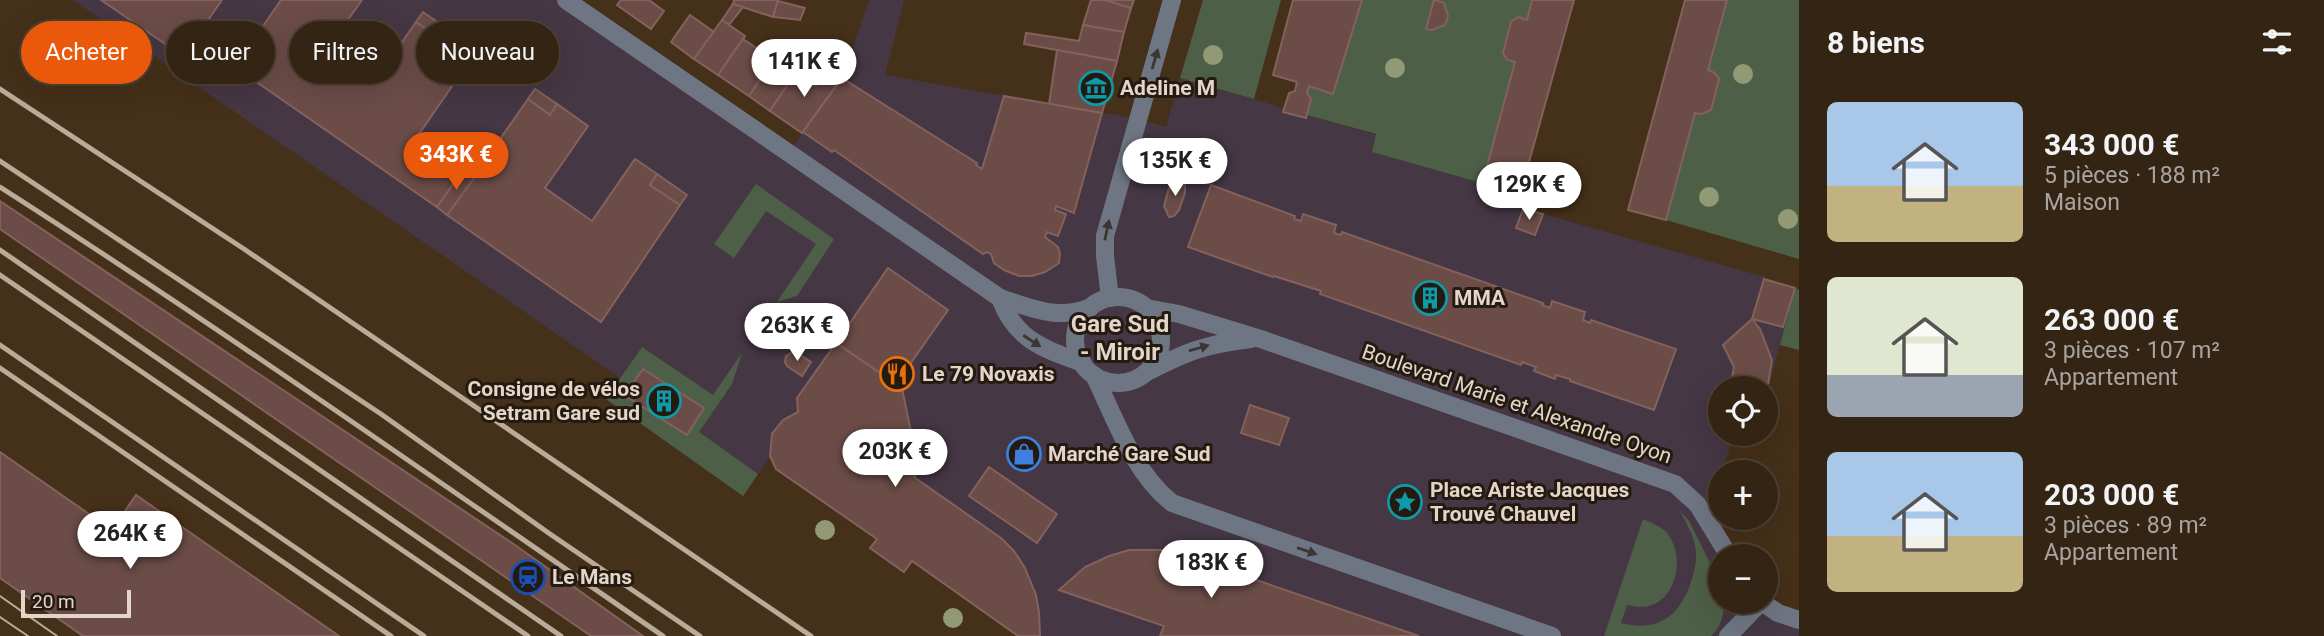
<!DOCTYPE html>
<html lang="fr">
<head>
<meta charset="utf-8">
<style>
  :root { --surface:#342413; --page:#3c2c1c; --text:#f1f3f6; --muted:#a9a4a0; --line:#4e4133; --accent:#ea580c }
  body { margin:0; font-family:Roboto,sans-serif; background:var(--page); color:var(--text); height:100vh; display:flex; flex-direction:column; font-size:26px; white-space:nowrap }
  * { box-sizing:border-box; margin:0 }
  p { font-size:23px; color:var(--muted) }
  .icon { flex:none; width:38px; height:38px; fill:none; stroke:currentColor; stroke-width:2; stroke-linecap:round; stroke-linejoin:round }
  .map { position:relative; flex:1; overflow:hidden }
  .drawer { display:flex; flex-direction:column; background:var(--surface); width:525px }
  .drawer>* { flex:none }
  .top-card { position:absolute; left:21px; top:21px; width:665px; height:63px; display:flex; gap:14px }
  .controls { position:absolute; left:1708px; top:376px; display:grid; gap:14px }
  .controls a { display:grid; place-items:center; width:70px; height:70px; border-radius:50%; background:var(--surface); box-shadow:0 7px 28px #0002,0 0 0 2px var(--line); font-size:35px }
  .scale { position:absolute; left:21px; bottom:18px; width:110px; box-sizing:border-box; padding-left:7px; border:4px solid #e3d6c9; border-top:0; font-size:19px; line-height:24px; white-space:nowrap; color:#e3d6c9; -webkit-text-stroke:5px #241a10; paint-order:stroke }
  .price { position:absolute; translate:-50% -60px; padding:0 16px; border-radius:24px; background:#fff; color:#222; font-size:23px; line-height:46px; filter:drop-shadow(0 2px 4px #0008) }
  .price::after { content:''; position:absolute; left:50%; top:42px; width:21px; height:16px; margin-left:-10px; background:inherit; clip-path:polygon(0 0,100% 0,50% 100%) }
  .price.on { background:var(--accent); color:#fff }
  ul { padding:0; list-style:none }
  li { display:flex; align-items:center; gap:21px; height:175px; padding:0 28px }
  li span { display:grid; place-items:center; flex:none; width:196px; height:140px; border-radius:10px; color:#555 }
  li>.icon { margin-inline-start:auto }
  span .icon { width:84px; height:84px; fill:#fffc; stroke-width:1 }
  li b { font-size:30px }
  h2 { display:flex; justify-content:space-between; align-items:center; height:84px; padding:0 28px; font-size:30px }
  .chip { padding:0 24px; border-radius:32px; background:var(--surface); box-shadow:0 7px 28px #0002,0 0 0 2px var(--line); font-size:24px; line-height:63px }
  .chip.on { background:var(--accent); color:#fff }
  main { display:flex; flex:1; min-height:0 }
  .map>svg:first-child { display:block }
</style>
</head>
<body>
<main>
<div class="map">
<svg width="1799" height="636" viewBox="0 0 1799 636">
  <rect width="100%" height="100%" fill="#453019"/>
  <polygon fill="#453744" points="73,0 566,0 788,153 843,76 869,0 904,0 885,75 1138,119 1166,127 1180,78 1284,108 1284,112 1305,118 1307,115 1376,135 1372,152 1520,193 1516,206 1523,209 1517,228 1535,234 1543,214 1765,277 1764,279 1795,288 1766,397 1766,388 1720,388 1720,434 1755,434 1752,444 1733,439 1715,491 1699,505 1720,556 1720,602 1762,602 1799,620 1799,636 1018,636 912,562 904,572 870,548 876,539 776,469 770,457 743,496 606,399 620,378"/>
  <g fill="#4e5f47">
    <polygon points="1203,0 1281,0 1254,99 1180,78"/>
    <polygon points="1362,0 1532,0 1527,20 1518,17 1503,53 1507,60 1515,62 1482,183 1372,152 1376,134 1307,115 1311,99 1307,93 1309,86 1333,93"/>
    <polygon points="1727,0 1799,0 1799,259 1666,220 1695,113 1703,114 1711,110 1719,79 1715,73 1708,70"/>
    <polygon points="756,184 834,239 797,296 777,302 816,244 766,211 734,258 714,244"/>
    <polygon points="1795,288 1799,290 1799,350 1780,345"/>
    <polygon points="642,347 713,395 742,353 732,384 699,432 758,474 743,496 606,399"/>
    <path d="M1680 511 1689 521 1720 583V602L1725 603C1723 615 1721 628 1711 636H1604L1643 519C1651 523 1661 526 1667 533 1685 555 1678 598 1649 606 1642 608 1634 606 1627 605L1621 623C1656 632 1678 618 1690 585 1693 575 1697 563 1696 552 1695 538 1687 524 1680 511Z"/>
  </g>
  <g fill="#6b4c47" stroke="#84615c" stroke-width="2">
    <polygon points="101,0 222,0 183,56"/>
    <polygon points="281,0 362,0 333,41 342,47 338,52 368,73 372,68 380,74 416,22 441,39 447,29 477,50 417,137 464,169 437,207 235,67"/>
    <polygon points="621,0 649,0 664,11 651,29 617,5"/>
    <polygon points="734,0 778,0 773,17 733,4"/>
    <polygon points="1091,0 1105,0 1131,8 1124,32 1083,25"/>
    <polygon points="1105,0 1134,0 1131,8"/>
    <polygon points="1293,0 1362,0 1333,94 1309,86 1307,93 1311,99 1306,118 1283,112 1289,93 1295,91 1297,82 1273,75"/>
    <polygon points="1434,0 1444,3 1448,16 1445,25 1432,30 1426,29"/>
    <polygon points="1532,0 1574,0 1524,180 1486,170 1515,62 1507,60 1503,53 1511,22 1518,17 1527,20"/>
    <polygon points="1685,0 1727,0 1708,70 1715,73 1719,79 1711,110 1702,114 1695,113 1666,220 1628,210"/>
    <polygon points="778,1 805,8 800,20 773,17"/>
    <polygon points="733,4 743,7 729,25 722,20"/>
    <polygon points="423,12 447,29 441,39 416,22"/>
    <polygon points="690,15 714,32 694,59 671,42"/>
    <polygon points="722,20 745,36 718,75 694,59"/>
    <polygon points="1083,25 1124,32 1117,61 1024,44 1026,33 1079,41"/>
    <polygon points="743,39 774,60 749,96 718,75"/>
    <polygon points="785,44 796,52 790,61 787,59 784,64 796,72 770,111 749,96"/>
    <polygon points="1057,50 1117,61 1102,113 1049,104"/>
    <polygon points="830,67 843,76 802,133 770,111 796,72 816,86"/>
    <polygon points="842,78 977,163 976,165 982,169 1004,96 1102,113 1074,213 1056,206 1055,210 1066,214 1058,236 1047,232 1045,237 1058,247 1060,253 1059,263 1045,272 1032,276 1019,276 1004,270 994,263 991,254 987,252 983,254 834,150 832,152 803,132"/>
    <polygon points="535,89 557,104 550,115 528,99"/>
    <polygon points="528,99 550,115 557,104 588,126 545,188 592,221 635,159 657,174 650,185 680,205 601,322 447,215"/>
    <polygon points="464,169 475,177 447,215 437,207"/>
    <polygon points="657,174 687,195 680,205 650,185"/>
    <polygon points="1181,179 1185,185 1185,193 1179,210 1174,216 1169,217 1164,206 1169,188 1174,182"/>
    <polygon points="1211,185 1295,216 1294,219 1301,221 1303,214 1336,225 1334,233 1341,235 1342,232 1543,303 1542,305 1550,308 1552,301 1585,312 1583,320 1590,323 1591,320 1676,349 1654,410 1570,381 1570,379 1556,375 1555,379 1534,371 1536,367 1522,362 1521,365 1320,294 1321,291 1274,276 1273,277 1188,247"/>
    <polygon points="0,201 515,545 643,636 591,636 0,229"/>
    <polygon points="1523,209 1543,214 1535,235 1516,228"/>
    <polygon points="888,268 948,310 896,384 836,343"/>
    <polygon points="1764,279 1795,288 1783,327 1752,319"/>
    <polygon points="1752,319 1760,329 1772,360 1766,397 1766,388 1730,388 1734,367 1723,345"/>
    <polygon points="836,343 902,388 919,471 914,477 1001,538 1014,551 1025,568 1036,595 1039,612 1040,636 1018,636 912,561 904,572 870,548 877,539 776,469 770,456 772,434 783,420 798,412 797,398"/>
    <polygon points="794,351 811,362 802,376 787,366 785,362 786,356"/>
    <polygon points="643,369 704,408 687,435 624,395"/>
    <polygon points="1250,405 1289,418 1279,445 1241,433"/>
    <polygon points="0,452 112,530 136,495 339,636 83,636 0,578"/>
    <polygon points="989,467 1057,514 1037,543 969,496"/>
    <polygon points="1192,545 1219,555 1216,566 1188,556"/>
    <polygon points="1129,550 1162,550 1178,553 1419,636 1160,636 1164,626 1059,590 1085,567 1109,556"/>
  </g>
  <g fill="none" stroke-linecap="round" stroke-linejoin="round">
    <g stroke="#6f7683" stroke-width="18">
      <path d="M566 0 1000 298C1032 308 1058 321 1091 307"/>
      <circle cx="1118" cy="340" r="43"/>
      <path d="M1000 298C1015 340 1044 349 1083 363"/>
      <polyline points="1110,298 1105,256 1105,236 1172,0"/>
      <polyline points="1146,308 1179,314 1258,338 1675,484 1698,505 1729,556"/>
      <path d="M1149 371C1188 351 1207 344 1251 339"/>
      <path d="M1094 375C1115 418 1133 472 1172 503L1552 636"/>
      <polyline points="1762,602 1778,613 1799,620"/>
      <polyline points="1728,636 1761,602"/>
    </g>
    <g stroke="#b9aa9a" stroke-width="2">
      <polyline points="0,596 57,636"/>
      <polyline points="0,617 28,636"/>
    </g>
    <g stroke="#b9aa9a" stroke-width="5">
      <polyline points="0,89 244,249 811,636"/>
      <polyline points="0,161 381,414 550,534 700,636"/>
      <path d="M0 187C225 331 443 485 663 636"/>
      <polyline points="0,250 561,636"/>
      <polyline points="0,275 528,636"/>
      <polyline points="0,345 424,636"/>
      <polyline points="0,368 391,636"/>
    </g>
  </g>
  <g fill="#919a74">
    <circle cx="1213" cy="55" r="10"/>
    <circle cx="1395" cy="68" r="10"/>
    <circle cx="1743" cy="74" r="10"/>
    <circle cx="1709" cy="197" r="10"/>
    <circle cx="1788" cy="219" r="10"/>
    <circle cx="825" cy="530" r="10"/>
    <circle cx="953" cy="618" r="10"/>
  </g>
  <defs><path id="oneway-solid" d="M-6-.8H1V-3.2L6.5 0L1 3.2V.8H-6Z" transform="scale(1.75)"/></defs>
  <g fill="#3a3632">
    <use href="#oneway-solid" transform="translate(1155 59) rotate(-74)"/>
    <use href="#oneway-solid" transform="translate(1107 230) rotate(-78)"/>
    <use href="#oneway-solid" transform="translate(1032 341) rotate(33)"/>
    <use href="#oneway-solid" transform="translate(1199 348) rotate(-16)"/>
    <use href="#oneway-solid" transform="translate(1307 551) rotate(19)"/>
  </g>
  <defs>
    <g id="museum-ring" transform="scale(1.75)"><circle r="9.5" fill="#241a10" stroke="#0f9aa8" stroke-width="1.5"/><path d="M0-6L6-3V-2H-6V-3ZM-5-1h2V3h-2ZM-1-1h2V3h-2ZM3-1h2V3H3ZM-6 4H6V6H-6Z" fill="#0f9aa8"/></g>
    <g id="building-ring" transform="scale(1.75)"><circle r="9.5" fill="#241a10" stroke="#0f9aa8" stroke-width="1.5"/><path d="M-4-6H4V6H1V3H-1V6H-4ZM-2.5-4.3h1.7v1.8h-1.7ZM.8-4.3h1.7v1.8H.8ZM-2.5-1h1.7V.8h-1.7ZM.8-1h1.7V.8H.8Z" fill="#0f9aa8"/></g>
    <g id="restaurant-ring" transform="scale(1.75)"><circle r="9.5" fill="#241a10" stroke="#e8710a" stroke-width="1.5"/><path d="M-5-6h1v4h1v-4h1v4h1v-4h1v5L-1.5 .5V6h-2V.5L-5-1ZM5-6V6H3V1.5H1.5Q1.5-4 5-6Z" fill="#e8710a"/></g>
    <g id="shop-ring" transform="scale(1.75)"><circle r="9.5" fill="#241a10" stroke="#3f7fe0" stroke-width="1.5"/><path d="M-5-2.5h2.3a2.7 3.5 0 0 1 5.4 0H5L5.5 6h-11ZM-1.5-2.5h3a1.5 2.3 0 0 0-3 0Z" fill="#3f7fe0"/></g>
    <g id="sight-ring" transform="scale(1.75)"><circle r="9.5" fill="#241a10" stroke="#0f9aa8" stroke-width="1.5"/><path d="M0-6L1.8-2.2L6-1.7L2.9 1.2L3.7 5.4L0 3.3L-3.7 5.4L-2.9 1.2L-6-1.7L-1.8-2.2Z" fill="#0f9aa8"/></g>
    <g id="station-ring" transform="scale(1.75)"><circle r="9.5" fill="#241a10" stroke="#1a4fb4" stroke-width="1.5"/><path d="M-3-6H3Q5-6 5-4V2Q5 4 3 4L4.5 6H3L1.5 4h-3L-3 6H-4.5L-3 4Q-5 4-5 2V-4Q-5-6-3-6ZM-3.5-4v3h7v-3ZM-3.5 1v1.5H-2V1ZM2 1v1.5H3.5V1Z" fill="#1a4fb4"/></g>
  </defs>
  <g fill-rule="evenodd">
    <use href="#museum-ring" x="1096" y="88"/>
    <use href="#building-ring" x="1430" y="298"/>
    <use href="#restaurant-ring" x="897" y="374"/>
    <use href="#building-ring" x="664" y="401"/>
    <use href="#shop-ring" x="1024" y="454"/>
    <use href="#sight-ring" x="1405" y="502"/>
    <use href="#station-ring" x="528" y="577"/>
  </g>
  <g text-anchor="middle" stroke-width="6" stroke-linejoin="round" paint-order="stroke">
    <g font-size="21" font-weight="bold" fill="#e3d6c9" stroke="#241a10" text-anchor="start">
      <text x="1120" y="95">Adeline M</text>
      <text x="1454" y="305">MMA</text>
      <text x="922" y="381">Le 79 Novaxis</text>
      <text x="640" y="396" text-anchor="end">Consigne de vélos<tspan x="640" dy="24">Setram Gare sud</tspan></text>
      <text x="1048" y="461">Marché Gare Sud</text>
      <text x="1430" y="497">Place Ariste Jacques<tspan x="1430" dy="24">Trouvé Chauvel</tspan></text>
      <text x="552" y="584">Le Mans</text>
    </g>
    <g font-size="21" fill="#e3d6c9" stroke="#241a10">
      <text transform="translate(1517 404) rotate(19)" y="7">Boulevard Marie et Alexandre Oyon</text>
    </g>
    <g font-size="24" font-weight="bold" fill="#e3d6c9" stroke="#241a10">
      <text x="1120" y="332">Gare Sud<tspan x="1120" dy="28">- Miroir</tspan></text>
    </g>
  </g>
</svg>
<div class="controls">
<a><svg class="icon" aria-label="locate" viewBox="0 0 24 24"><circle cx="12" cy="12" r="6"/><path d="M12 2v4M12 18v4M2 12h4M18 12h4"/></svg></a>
<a>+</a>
<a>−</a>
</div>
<div class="scale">20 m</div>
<b class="price" style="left:804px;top:99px">141K €</b>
<b class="price on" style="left:456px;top:192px">343K €</b>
<b class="price" style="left:1175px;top:198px">135K €</b>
<b class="price" style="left:1529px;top:222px">129K €</b>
<b class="price" style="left:797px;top:363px">263K €</b>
<b class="price" style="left:895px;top:489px">203K €</b>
<b class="price" style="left:130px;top:571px">264K €</b>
<b class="price" style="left:1211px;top:600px">183K €</b>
<div class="top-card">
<a class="chip on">Acheter</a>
<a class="chip">Louer</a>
<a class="chip">Filtres</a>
<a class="chip">Nouveau</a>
</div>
</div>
<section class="drawer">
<h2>8 biens<svg class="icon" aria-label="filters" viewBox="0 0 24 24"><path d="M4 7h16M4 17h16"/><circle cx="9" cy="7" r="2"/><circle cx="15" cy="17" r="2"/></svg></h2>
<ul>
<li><span style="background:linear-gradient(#a9c7e8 60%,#c2b280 0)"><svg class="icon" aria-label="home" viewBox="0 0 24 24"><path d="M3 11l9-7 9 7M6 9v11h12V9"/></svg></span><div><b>343 000 €</b><p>5 pièces · 188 m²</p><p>Maison</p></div></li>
<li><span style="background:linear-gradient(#dfe7d0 70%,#9aa5b1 0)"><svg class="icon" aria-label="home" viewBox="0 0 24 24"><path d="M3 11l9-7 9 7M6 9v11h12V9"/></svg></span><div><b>263 000 €</b><p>3 pièces · 107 m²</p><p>Appartement</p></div></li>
<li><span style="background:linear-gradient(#a9c7e8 60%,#c2b280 0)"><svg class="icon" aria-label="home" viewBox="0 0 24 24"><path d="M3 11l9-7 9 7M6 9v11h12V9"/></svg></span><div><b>203 000 €</b><p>3 pièces · 89 m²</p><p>Appartement</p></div></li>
</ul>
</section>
</main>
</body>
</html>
